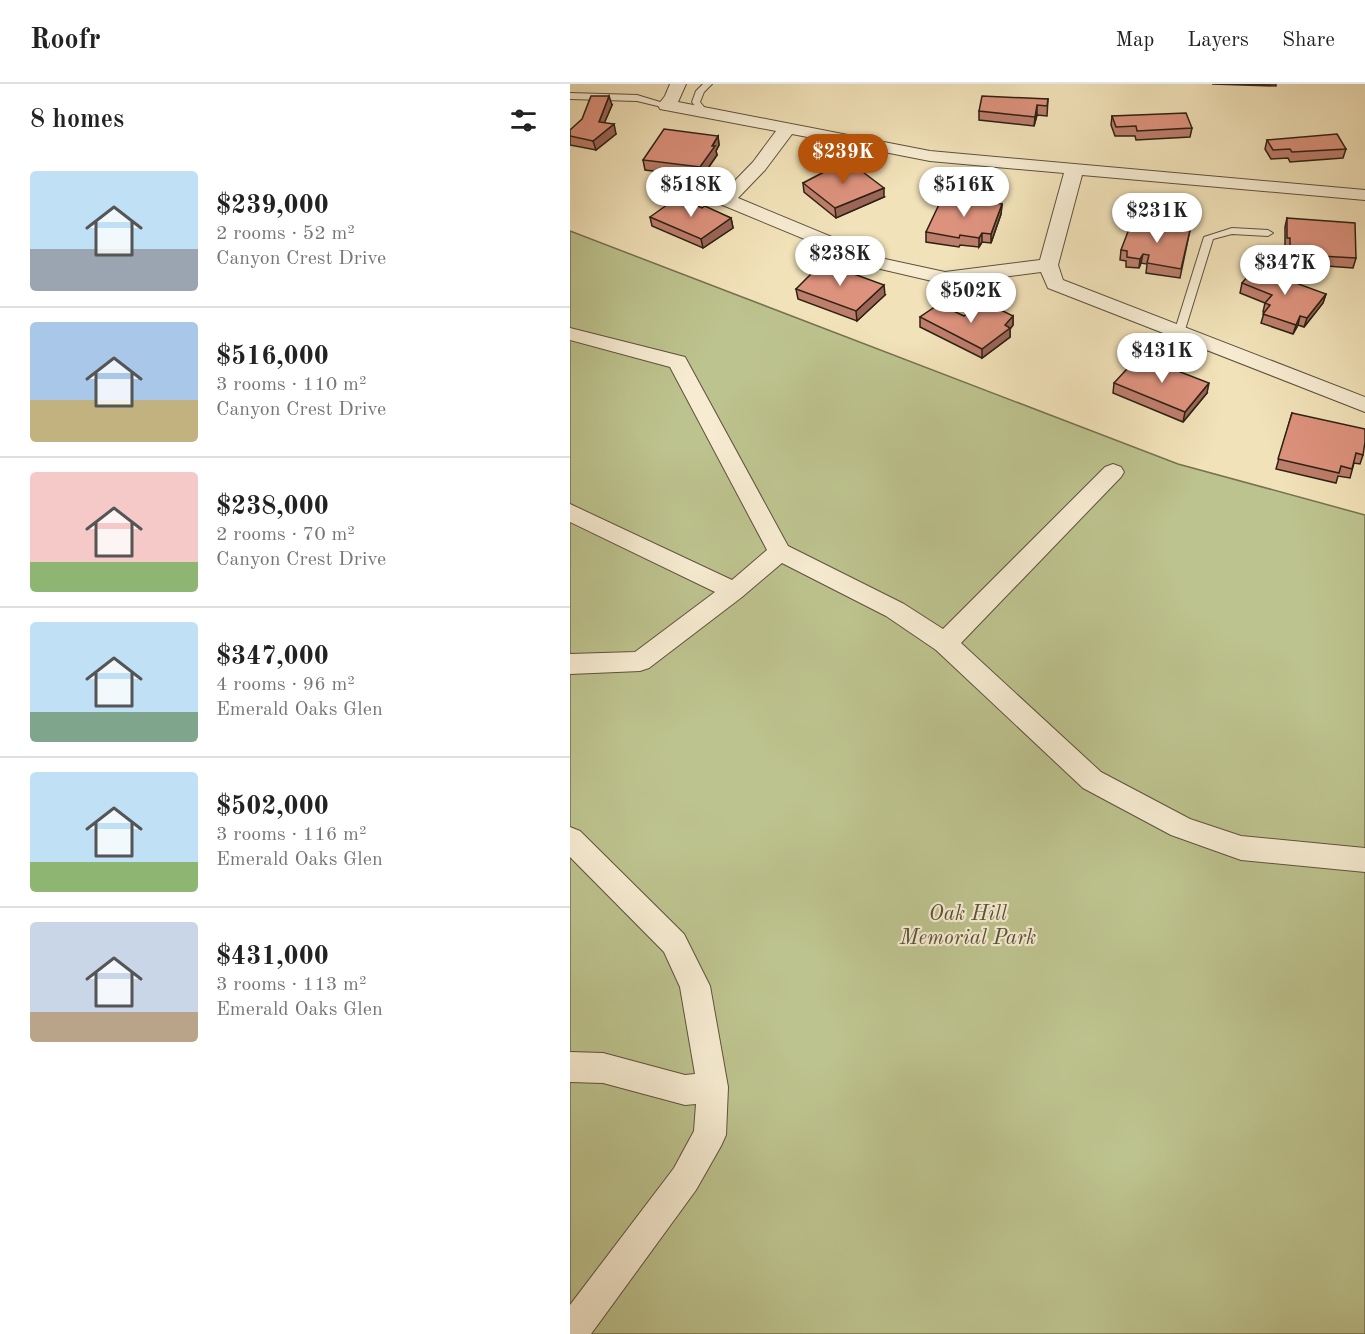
<!DOCTYPE html>
<html lang="en">
<head>
<meta charset="utf-8">
<style>
  :root { --surface:#fff; --page:#f6f6f6; --text:#222; --muted:#767676; --line:#e0e0e0; --accent:#b45309 }
  body { margin:0; font-family:"Old Standard TT",serif; background:var(--page); color:var(--text); height:100vh; display:flex; flex-direction:column; font-size:22px; white-space:nowrap }
  * { box-sizing:border-box; margin:0 }
  p { font-size:20px; color:var(--muted) }
  .icon { flex:none; width:33px; height:33px; fill:none; stroke:currentColor; stroke-width:2; stroke-linecap:round; stroke-linejoin:round }
  .map { position:relative; flex:1; overflow:hidden }
  .drawer { display:flex; flex-direction:column; background:var(--surface); width:570px }
  .drawer>* { flex:none }
  .price { position:absolute; translate:-50% -51px; padding:0 14px; border-radius:21px; background:#fff; color:#222; font-size:20px; line-height:39px; filter:drop-shadow(0 2px 3px #0008) }
  .price::after { content:''; position:absolute; left:50%; top:36px; width:18px; height:14px; margin-left:-9px; background:inherit; clip-path:polygon(0 0,100% 0,50% 100%) }
  .price.current { background:var(--accent); color:#fff }
  ul { padding:0; list-style:none }
  li { display:flex; align-items:center; gap:18px; height:150px; padding:0 30px }
  li+li { border-top:2px solid var(--line) }
  li span { display:grid; place-items:center; flex:none; width:168px; height:120px; border-radius:6px; color:#555 }
  li>.icon { margin-inline-start:auto }
  span .icon { width:72px; height:72px; fill:#fffc; stroke-width:1 }
  li b { font-size:26px }
  h2 { display:flex; justify-content:space-between; align-items:center; height:72px; padding:0 30px; font-size:26px }
  header { display:flex; align-items:center; gap:36px; box-sizing:border-box; height:84px; padding:0 30px; background:var(--surface); border-bottom:2px solid var(--line) }
  header strong { font-size:28px }
  nav { display:flex; gap:33px; margin-inline-start:auto; font-size:21px }
  main { display:flex; flex:1; min-height:0 }
  .map>svg:first-child { display:block }
</style>
</head>
<body>
<header>
<strong>Roofr</strong>
<nav><a>Map</a><a>Layers</a><a>Share</a></nav>
</header>
<main>
<section class="drawer">
<h2>8 homes<svg class="icon" aria-label="filters" viewBox="0 0 24 24"><path d="M4 7h16M4 17h16"/><circle cx="9" cy="7" r="2"/><circle cx="15" cy="17" r="2"/></svg></h2>
<ul>
<li><span style="background:linear-gradient(#bfe0f5 65%,#9aa5b1 0)"><svg class="icon" aria-label="home" viewBox="0 0 24 24"><path d="M3 11l9-7 9 7M6 9v11h12V9"/></svg></span><div><b>$239,000</b><p>2 rooms · 52 m²</p><p>Canyon Crest Drive</p></div></li>
<li><span style="background:linear-gradient(#a9c7e8 65%,#c2b280 0)"><svg class="icon" aria-label="home" viewBox="0 0 24 24"><path d="M3 11l9-7 9 7M6 9v11h12V9"/></svg></span><div><b>$516,000</b><p>3 rooms · 110 m²</p><p>Canyon Crest Drive</p></div></li>
<li><span style="background:linear-gradient(#f6c9c9 75%,#8fb573 0)"><svg class="icon" aria-label="home" viewBox="0 0 24 24"><path d="M3 11l9-7 9 7M6 9v11h12V9"/></svg></span><div><b>$238,000</b><p>2 rooms · 70 m²</p><p>Canyon Crest Drive</p></div></li>
<li><span style="background:linear-gradient(#bfe0f5 75%,#7fa58c 0)"><svg class="icon" aria-label="home" viewBox="0 0 24 24"><path d="M3 11l9-7 9 7M6 9v11h12V9"/></svg></span><div><b>$347,000</b><p>4 rooms · 96 m²</p><p>Emerald Oaks Glen</p></div></li>
<li><span style="background:linear-gradient(#bfe0f5 75%,#8fb573 0)"><svg class="icon" aria-label="home" viewBox="0 0 24 24"><path d="M3 11l9-7 9 7M6 9v11h12V9"/></svg></span><div><b>$502,000</b><p>3 rooms · 116 m²</p><p>Emerald Oaks Glen</p></div></li>
<li><span style="background:linear-gradient(#c9d6e8 75%,#b9a48a 0)"><svg class="icon" aria-label="home" viewBox="0 0 24 24"><path d="M3 11l9-7 9 7M6 9v11h12V9"/></svg></span><div><b>$431,000</b><p>3 rooms · 113 m²</p><p>Emerald Oaks Glen</p></div></li>
</ul>
</section>
<div class="map">
<svg width="795" height="1250" viewBox="0 0 795 1250">
  <rect width="100%" height="100%" fill="#f2e2b9"/>
  <filter id="stains"><feTurbulence type="fractalNoise" baseFrequency=".00333" numOctaves="4"/><feColorMatrix values="0 0 0 0 .2 0 0 0 0 .09 0 0 0 0 .02 0 0 0 .5 -.17"/></filter>
  <radialGradient id="worn" r=".72"><stop offset=".6" stop-color="#630" stop-opacity="0"/><stop offset="1" stop-color="#630" stop-opacity=".3"/></radialGradient>
  <polygon fill="#bdc38e" stroke="#757251" stroke-width="1.5" points="0,147 608,380 795,431 795,1250 0,1250"/>
  <g fill="none" stroke-linecap="round" stroke-linejoin="round">
    <g stroke="#5e523d" stroke-width="2">
      <g id="lane">
        <polygon points="133,0 142,0 134,8 130,18 138,28 134,31 131,30 122,18 126,7"/>
        <polygon points="0,9 67,11 100,21 96,24 67,17 0,15"/>
        <polygon points="662,144 698,146 703,149 698,152 662,150 643,155 614,249 609,252 605,251 604,249 634,153"/>
      </g>
    </g>
    <g stroke="#5e523d" stroke-width="2">
      <g id="street">
        <path d="M100 0H116L108 18 360 67 795 106V116L512 91 488 181 493 196 795 313V328L478 204 471 188 375 200 302 183 150 120 147 116 150 112 183 78 206 47 90 25 88 21 95 12ZM222 50 360 77 494 89 470 176 375 188 315 175 168 114 195 86Z"/>
        <polygon points="0,244 115,273 218,462 334,520 373,545 535,383 543,380 551,383 554,388 551,393 391,559 531,688 620,735 671,752 795,764 795,788 671,776 601,751 513,704 366,566 316,532 212,479 172,513 79,584 70,587 0,590 0,570 65,568 145,508 0,438 0,420 162,496 197,466 100,283 0,256"/>
        <polygon points="0,743 10,747 114,850 140,902 158,1003 156,1051 151,1062 126,1106 21,1250 0,1250 0,1221 104,1084 124,1047 126,1020 115,1021 33,999 0,998 0,968 33,969 115,991 125,990 110,903 94,868 0,773"/>
      </g>
    </g>
    <use href="#lane" fill="#f7ecd2" fill-rule="evenodd"/>
    <use href="#street" fill="#f7ecd2" fill-rule="evenodd"/>
  </g>
  <g fill="#be7e6c" stroke="#2d2214" stroke-width="1.5">
    <polygon points="642,0 706,0 706,2"/>
    <polygon points="478,15 477,32 467,31 464,42 409,36 409,27"/>
    <polygon points="42,21 34,39 46,50 26,66 0,61 0,46"/>
    <polygon points="542,32 622,44 620,53 566,56 565,52 545,52 541,41"/>
    <polygon points="148,52 149,61 146,67 147,71 132,93 75,86 73,76"/>
    <polygon points="697,56 776,65 773,74 720,78 718,74 701,75 695,65"/>
    <polygon points="233,99 314,113 266,134 234,108"/>
    <polygon points="432,120 431,130 421,159 412,158 409,163 390,161 389,163 356,158 356,148"/>
    <polygon points="132,124 161,134 163,144 133,164 82,142 80,133"/>
    <polygon points="717,134 786,174 783,184 729,180 728,175 718,175 718,164 715,163 715,143"/>
    <polygon points="620,146 610,194 576,189 577,180 571,179 569,184 556,183 556,177 550,176 551,166"/>
    <polygon points="672,199 756,210 753,219 734,243 728,241 723,250 691,239 694,229 693,228 695,219 670,209"/>
    <polygon points="226,205 315,211 287,237 228,215"/>
    <polygon points="408,226 443,232 443,241 440,245 440,253 412,274 350,243 350,233 394,232"/>
    <polygon points="544,299 637,309 613,338 543,309"/>
    <polygon points="722,329 793,371 790,380 784,379 780,394 768,392 766,399 706,385"/>
  </g>
  <g fill="#9b6658" stroke="#2d2214" stroke-width="1.5">
    <polygon points="39,12 42,21 31,47 29,38"/>
    <polygon points="467,21 467,31 464,42 465,33"/>
    <polygon points="44,40 46,50 26,66 23,57"/>
    <polygon points="148,52 149,61 146,67 147,71 132,93 130,83"/>
    <polygon points="314,104 314,113 266,134 265,124"/>
    <polygon points="432,120 431,130 421,159 421,150"/>
    <polygon points="161,134 163,144 133,164 131,155"/>
    <polygon points="412,149 412,158 409,163 409,154"/>
    <polygon points="573,170 571,179 569,184 570,175"/>
    <polygon points="314,201 315,211 287,237 286,227"/>
    <polygon points="756,210 753,219 734,243 737,234"/>
    <polygon points="443,232 443,241 440,245 440,253 412,274 412,265"/>
    <polygon points="730,232 728,241 723,250 726,241"/>
    <polygon points="639,299 637,309 613,338 615,328"/>
  </g>
  <g fill="#dd927d" stroke="#2d2214" stroke-width="1.5">
    <polygon points="21,12 39,12 29,38 44,40 23,57 0,52 0,46 12,35"/>
    <polygon points="412,12 478,15 477,22 467,21 465,33 409,27"/>
    <polygon points="616,29 622,44 567,47 566,42 546,43 542,32"/>
    <polygon points="94,45 148,52 142,62 145,62 130,83 73,76"/>
    <polygon points="767,50 776,65 722,68 720,65 703,66 697,56"/>
    <polygon points="277,76 314,104 265,124 233,99"/>
    <polygon points="373,112 432,120 421,150 412,149 409,154 390,151 389,154 356,148"/>
    <polygon points="108,113 132,124 135,122 161,134 131,155 80,133"/>
    <polygon points="717,134 785,139 786,174 731,171 730,166 720,165 720,154 717,154"/>
    <polygon points="562,137 620,146 611,185 577,179 579,171 573,170 570,175 557,173 557,167 551,166"/>
    <polygon points="251,180 262,182 314,201 286,227 226,205"/>
    <polygon points="685,184 756,210 737,234 730,232 726,241 693,230 700,221 695,219 702,211 672,199"/>
    <polygon points="369,220 394,232 404,224 408,226 419,220 443,232 435,241 440,244 412,265 350,233"/>
    <polygon points="569,272 639,299 615,328 544,299"/>
    <polygon points="722,329 795,345 795,358 793,371 786,369 782,385 771,382 769,389 708,375"/>
  </g>
  <g text-anchor="middle" stroke-width="4.5" stroke-linejoin="round" paint-order="stroke">
    <g font-size="21" font-style="italic" fill="#585239" stroke="#f7ecd2">
      <text x="398" y="836">Oak Hill<tspan x="398" dy="24">Memorial Park</tspan></text>
    </g>
  </g>
  <rect width="100%" height="100%" filter="url(#stains)"/>
  <rect width="100%" height="100%" fill="url(#worn)"/>
</svg>
<b class="price current" style="left:273px;top:101px">$239K</b>
<b class="price" style="left:121px;top:134px">$518K</b>
<b class="price" style="left:394px;top:134px">$516K</b>
<b class="price" style="left:587px;top:160px">$231K</b>
<b class="price" style="left:270px;top:203px">$238K</b>
<b class="price" style="left:715px;top:212px">$347K</b>
<b class="price" style="left:401px;top:240px">$502K</b>
<b class="price" style="left:592px;top:300px">$431K</b>
</div>
</main>
</body>
</html>
